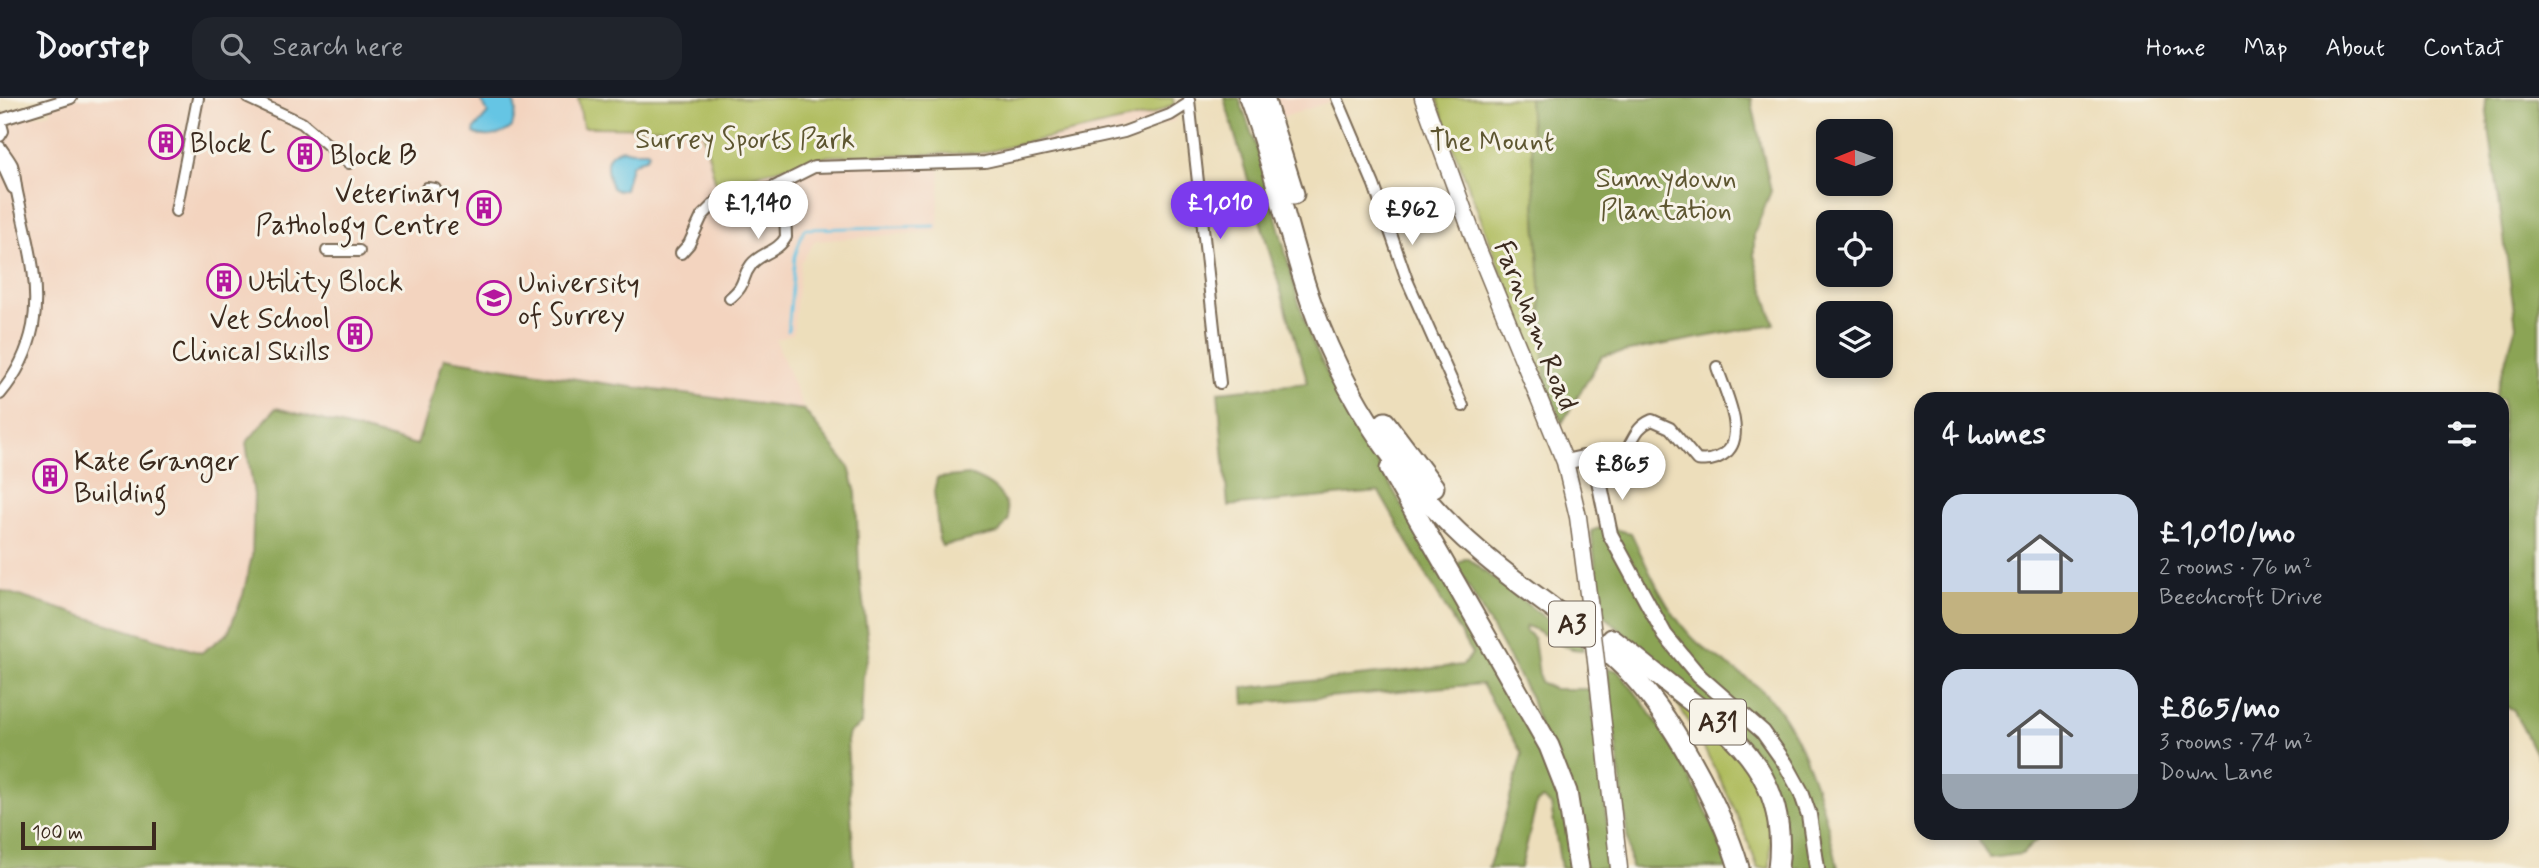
<!DOCTYPE html>
<html lang="en">
<head>
<meta charset="utf-8">
<style>
  :root { --surface:#171b24; --page:#20242c; --text:#f1f3f6; --muted:#9ea1a6; --line:#363941; --accent:#7c3aed }
  body { margin:0; font-family:Mynerve,sans-serif; background:var(--page); color:var(--text); height:100vh; display:flex; flex-direction:column; font-size:26px; white-space:nowrap }
  * { box-sizing:border-box; margin:0 }
  p { font-size:23px; color:var(--muted) }
  .icon { flex:none; width:38px; height:38px; fill:none; stroke:currentColor; stroke-width:2; stroke-linecap:round; stroke-linejoin:round }
  .map { position:relative; flex:1; overflow:hidden }
  .side { position:absolute; left:1914px; top:294px; width:595px; height:448px; display:flex; flex-direction:column; background:var(--surface); border-radius:21px; box-shadow:0 4px 10px #0003 }
  .side>* { flex:none }
  .needle { width:46px; rotate:269deg }
  .buttons { position:absolute; left:1816px; top:21px; display:grid; gap:14px }
  .buttons a { display:grid; place-items:center; width:77px; height:77px; border-radius:14px; background:var(--surface); box-shadow:0 4px 10px #0003; font-size:35px }
  .scale { position:absolute; left:21px; bottom:18px; width:135px; box-sizing:border-box; padding-left:7px; border:4px solid #3b2a1e; border-top:0; font-size:19px; line-height:24px; white-space:nowrap; color:#3b2a1e; -webkit-text-stroke:5px #f7f3e8; paint-order:stroke }
  .price { position:absolute; translate:-50% -60px; padding:0 16px; border-radius:24px; background:#fff; color:#222; font-size:23px; line-height:46px; filter:drop-shadow(0 2px 4px #0008) }
  .price::after { content:''; position:absolute; left:50%; top:42px; width:21px; height:16px; margin-left:-10px; background:inherit; clip-path:polygon(0 0,100% 0,50% 100%) }
  .price.on { background:var(--accent); color:#fff }
  ul { padding:0; list-style:none }
  li { display:flex; align-items:center; gap:21px; height:175px; padding:0 28px }
  li span { display:grid; place-items:center; flex:none; width:196px; height:140px; border-radius:21px; color:#555 }
  li>.icon { margin-inline-start:auto }
  span .icon { width:84px; height:84px; fill:#fffc; stroke-width:1 }
  li b { font-size:30px }
  h2 { display:flex; justify-content:space-between; align-items:center; height:84px; padding:0 28px; font-size:30px }
  header { display:flex; align-items:center; gap:42px; box-sizing:border-box; height:98px; padding:0 35px; background:var(--surface); border-bottom:2px solid var(--line) }
  header strong { font-size:33px }
  nav { display:flex; gap:38px; margin-inline-start:auto; font-size:24px }
  .search { width:490px; height:63px; background:var(--page); display:flex; align-items:center; gap:18px; box-sizing:border-box; padding:0 24px; border-radius:21px; color:var(--muted); font-size:26px }
  .map>svg:first-child { display:block }
</style>
</head>
<body>
<header>
<strong>Doorstep</strong>
<div class="search"><svg class="icon" aria-label="search" viewBox="0 0 24 24"><circle cx="10" cy="10" r="6"/><path d="M15 15l6 6"/></svg>Search here</div>
<nav><a>Home</a><a>Map</a><a>About</a><a>Contact</a></nav>
</header>
<div class="map">
<svg width="2539" height="770" viewBox="0 0 2539 770">
  <rect width="100%" height="100%" fill="#f7f3e8"/>
  <filter id="ink" filterUnits="userSpaceOnUse"><feTurbulence type="fractalNoise" baseFrequency=".0143" numOctaves="2"/><feDisplacementMap in="SourceGraphic" scale="14" xChannelSelector="R" yChannelSelector="G"/><feConvolveMatrix kernelMatrix="1 2 1 2 8 2 1 2 1" color-interpolation-filters="sRGB"/></filter>
  <filter id="wash" filterUnits="userSpaceOnUse"><feTurbulence type="fractalNoise" baseFrequency=".00686" numOctaves="4" result="noise"/><feDisplacementMap in="SourceGraphic" scale="28" xChannelSelector="R" yChannelSelector="G"/><feGaussianBlur stdDeviation="1.57" result="paint"/><feColorMatrix in="noise" values="0 0 0 0 0 0 0 0 0 0 0 0 0 0 0 0 0 1.4 0 .05"/><feComposite in="paint" operator="in"/></filter>
  <g filter="url(#wash)">
    <rect width="100%" height="100%" fill="#eddebb"/>
    <g fill="#f3d4bf">
      <polygon points="51,0 1173,0 1175,23 981,63 940,66 938,133 815,143 801,164 793,236 776,242 804,312 602,285 445,260 417,348 276,311 246,345 254,397 252,458 243,497 228,535 201,555 0,492 0,31 8,32 16,23 30,18 51,15"/>
      <polygon points="1273,0 1329,0 1331,3 1281,20"/>
    </g>
    <g fill="#afbc5d" stroke="#75733e" stroke-width="2">
      <polygon points="578,0 1173,0 1174,7 1153,16 981,55 829,58 716,87 702,30 583,29"/>
      <polygon points="1437,0 1529,0 1546,288 1452,46"/>
      <path d="M1669 592 1744 661 1761 690 1768 714 1771 739 1770 770H1758C1736 707 1705 648 1669 592Z"/>
    </g>
    <g fill="#8ba454" stroke="#636739" stroke-width="2">
      <polygon points="1224,0 1239,0 1261,62 1297,198 1311,241 1332,285 1554,673 1576,770 1561,770 1551,707 1543,701 1537,704 1521,770 1488,770 1500,736 1522,656 1482,586 1244,606 1243,590 1463,567 1472,556 1379,394 1228,408 1218,294 1308,285"/>
      <polygon points="1529,0 1751,0 1771,93 1754,136 1754,157 1774,226 1602,258 1562,325 1546,288"/>
      <polygon points="2485,0 2539,0 2539,662 2514,613 2503,607 2502,301 2494,301 2516,228"/>
      <polygon points="444,260 602,285 804,312 849,369 856,395 859,471 869,553 863,579 861,626 849,635 847,643 854,770 0,770 0,492 201,555 228,535 243,497 252,458 254,397 246,345 276,310 417,347"/>
      <path d="M969 377C992 385 1007 396 1009 421L999 435 942 448 939 442 934 393 937 380Z"/>
      <path d="M1602 429 1631 435C1648 470 1663 507 1689 536 1712 562 1750 576 1772 603 1806 643 1827 719 1838 770H1788L1783 714 1686 590 1602 516 1591 433Z"/>
      <path d="M1464 461H1468L1583 549V552C1559 553 1549 535 1526 528L1525 532 1534 541 1540 584 1554 591H1589L1613 770H1584L1530 598 1458 470V466Z"/>
      <path d="M1607 570 1618 573C1666 630 1705 699 1729 770H1631Z"/>
      <polygon points="1977,735 2044,735 2022,756 1990,760 1980,745"/>
    </g>
    <g fill="#65c5e4" stroke="#507881" stroke-width="2">
      <path d="M478 0H513L516 13 512 29C502 38 485 41 474 35L475 30 488 15 481 2Z"/>
      <path d="M623 51 631 53H647L649 55 647 59 631 67 625 91 618 93 612 90C606 74 601 54 623 51Z"/>
    </g>
    <g fill="none" stroke-linecap="round" stroke-linejoin="round">
      <polyline stroke="#65c5e4" stroke-width="2.5" points="788,233 795,158 804,131 935,128"/>
    </g>
  </g>
  <g filter="url(#ink)">
    <g fill="none" stroke-linecap="round" stroke-linejoin="round">
      <g stroke="#796955" stroke-width="14">
        <g id="street">
          <polyline points="248,0 302,25 349,65"/>
          <polyline points="1337,0 1374,87 1407,182 1463,308"/>
          <polyline points="1189,2 1220,285"/>
          <polyline points="0,22 71,0"/>
          <polyline points="0,22 3,33 0,38"/>
          <path d="M0 49C4 55 9 61 12 67 15 76 15 85 17 94 26 137 41 184 33 228 28 253 16 277 0 296"/>
          <polyline points="1,53 3,68 13,90"/>
          <polyline points="427,90 435,91"/>
          <polyline points="176,113 198,0"/>
          <polyline points="327,153 359,153"/>
          <polyline points="681,155 689,146 702,118 718,102 772,90 814,69 985,64 1124,34 1170,17 1189,5"/>
          <path d="M730 200C748 185 740 181 751 167 760 155 778 154 786 139L785 113 780 86"/>
          <path d="M1597 373C1607 368 1620 362 1626 353 1635 339 1636 329 1652 322L1670 330 1697 362C1709 364 1719 361 1728 353 1746 334 1724 291 1717 269"/>
        </g>
      </g>
      <g stroke="#796955" stroke-width="18">
        <polyline id="secondary" points="1565,364 1583,360 1592,366 1597,373 1610,436 1665,537 1699,578 1763,634 1785,665 1801,694 1809,717 1817,770"/>
      </g>
      <g stroke="#796955" stroke-width="19">
        <g id="primary">
          <polyline points="1423,0 1477,149 1565,364 1578,419 1590,511"/>
          <polyline points="1597,572 1619,770"/>
        </g>
      </g>
      <g stroke="#796955" stroke-width="23">
        <g id="highway">
          <path d="M1249 0C1275 68 1288 139 1312 207 1332 264 1361 317 1397 365 1421 397 1449 428 1480 454 1526 494 1580 526 1624 569 1670 614 1721 709 1739 770"/>
          <polyline points="1264,0 1294,96"/>
          <polyline points="1385,324 1434,389"/>
          <polyline points="1390,371 1549,648 1567,694 1579,770"/>
          <path d="M1612 541C1634 558 1656 576 1679 594 1741 641 1789 684 1778 770"/>
        </g>
      </g>
      <use href="#street" stroke="#fff" stroke-width="10"/>
      <use href="#secondary" stroke="#fff" stroke-width="14"/>
      <use href="#primary" stroke="#fff" stroke-width="16"/>
      <use href="#highway" stroke="#fff" stroke-width="19"/>
      <g stroke="#796955" stroke-width="19" stroke-linecap="butt">
        <polyline id="primary-bridge" points="1590,511 1597,572"/>
      </g>
      <use href="#primary-bridge" stroke="#fff" stroke-width="16"/>
    </g>
  </g>
  <defs>
    <g id="building-ring" transform="scale(1.75)"><circle r="9.5" fill="#f7f3e8" stroke="#b5179e" stroke-width="1.5"/><path d="M-4-6H4V6H1V3H-1V6H-4ZM-2.5-4.3h1.7v1.8h-1.7ZM.8-4.3h1.7v1.8H.8ZM-2.5-1h1.7V.8h-1.7ZM.8-1h1.7V.8H.8Z" fill="#b5179e"/></g>
    <g id="university-ring" transform="scale(1.75)"><circle r="9.5" fill="#f7f3e8" stroke="#b5179e" stroke-width="1.5"/><path d="M0-5L7-2L0 1L-7-2ZM-4 1L0 2.5L4 1V4Q0 6-4 4Z" fill="#b5179e"/></g>
  </defs>
  <g fill-rule="evenodd">
    <use href="#building-ring" x="166" y="44"/>
    <use href="#building-ring" x="305" y="56"/>
    <use href="#building-ring" x="484" y="110"/>
    <use href="#building-ring" x="224" y="183"/>
    <use href="#university-ring" x="494" y="200"/>
    <use href="#building-ring" x="355" y="236"/>
    <use href="#building-ring" x="50" y="378"/>
  </g>
  <g text-anchor="middle" stroke-width="6" stroke-linejoin="round" paint-order="stroke">
    <g fill="#f7f3e8" stroke="#73665b" stroke-width="2">
      <rect x="1549" y="503.5" width="46" height="45" rx="5"/>
      <rect x="1690" y="601.5" width="56" height="45" rx="5"/>
    </g>
    <g font-size="26" font-weight="bold" fill="#3b2a1e">
      <text x="1572" y="535">A3</text>
      <text x="1718" y="633">A31</text>
    </g>
    <g font-size="28" fill="#5e5631" stroke="#f7f3e8">
      <text x="745" y="50">Surrey Sports Park</text>
      <text x="1492" y="52">The Mount</text>
      <text x="1666" y="89">Sunnydown<tspan x="1666" dy="32">Plantation</tspan></text>
    </g>
    <g font-size="28" fill="#3b2a1e" stroke="#f7f3e8" text-anchor="start">
      <text x="190" y="54">Block C</text>
      <text x="330" y="66">Block B</text>
      <text x="460" y="104" text-anchor="end">Veterinary<tspan x="460" dy="32">Pathology Centre</tspan></text>
      <text x="248" y="193">Utility Block</text>
      <text x="518" y="194">University<tspan x="518" dy="32">of Surrey</tspan></text>
      <text x="330" y="230" text-anchor="end">Vet School<tspan x="330" dy="32">Clinical Skills</tspan></text>
      <text x="74" y="372">Kate Granger<tspan x="74" dy="32">Building</tspan></text>
    </g>
    <g font-size="28" fill="#3b2a1e" stroke="#f7f3e8">
      <text transform="translate(1537 227) rotate(68)" y="10">Farnham Road</text>
    </g>
  </g>
</svg>
<div class="buttons">
<a><svg class="needle" viewBox="-14 -14 28 28"><path d="M0-13l5 13h-10z" fill="#e53935"/><path d="M0 13l5-13h-10z" fill="#9ea1a6"/></svg></a>
<a><svg class="icon" aria-label="locate" viewBox="0 0 24 24"><circle cx="12" cy="12" r="6"/><path d="M12 2v4M12 18v4M2 12h4M18 12h4"/></svg></a>
<a><svg class="icon" aria-label="layers" viewBox="0 0 24 24"><path d="M12 4l9 5-9 5-9-5zM3 14l9 5 9-5"/></svg></a>
</div>
<div class="scale">100 m</div>
<b class="price" style="left:758px;top:143px">£1,140</b>
<b class="price on" style="left:1220px;top:143px">£1,010</b>
<b class="price" style="left:1412px;top:149px">£962</b>
<b class="price" style="left:1622px;top:404px">£865</b>
<section class="side">
<h2>4 homes<svg class="icon" aria-label="filters" viewBox="0 0 24 24"><path d="M4 7h16M4 17h16"/><circle cx="9" cy="7" r="2"/><circle cx="15" cy="17" r="2"/></svg></h2>
<ul>
<li><span style="background:linear-gradient(#c9d6e8 70%,#c2b280 0)"><svg class="icon" aria-label="home" viewBox="0 0 24 24"><path d="M3 11l9-7 9 7M6 9v11h12V9"/></svg></span><div><b>£1,010/mo</b><p>2 rooms · 76 m²</p><p>Beechcroft Drive</p></div></li>
<li><span style="background:linear-gradient(#c9d6e8 75%,#9aa5b1 0)"><svg class="icon" aria-label="home" viewBox="0 0 24 24"><path d="M3 11l9-7 9 7M6 9v11h12V9"/></svg></span><div><b>£865/mo</b><p>3 rooms · 74 m²</p><p>Down Lane</p></div></li>
</ul>
</section>
</div>
</body>
</html>
